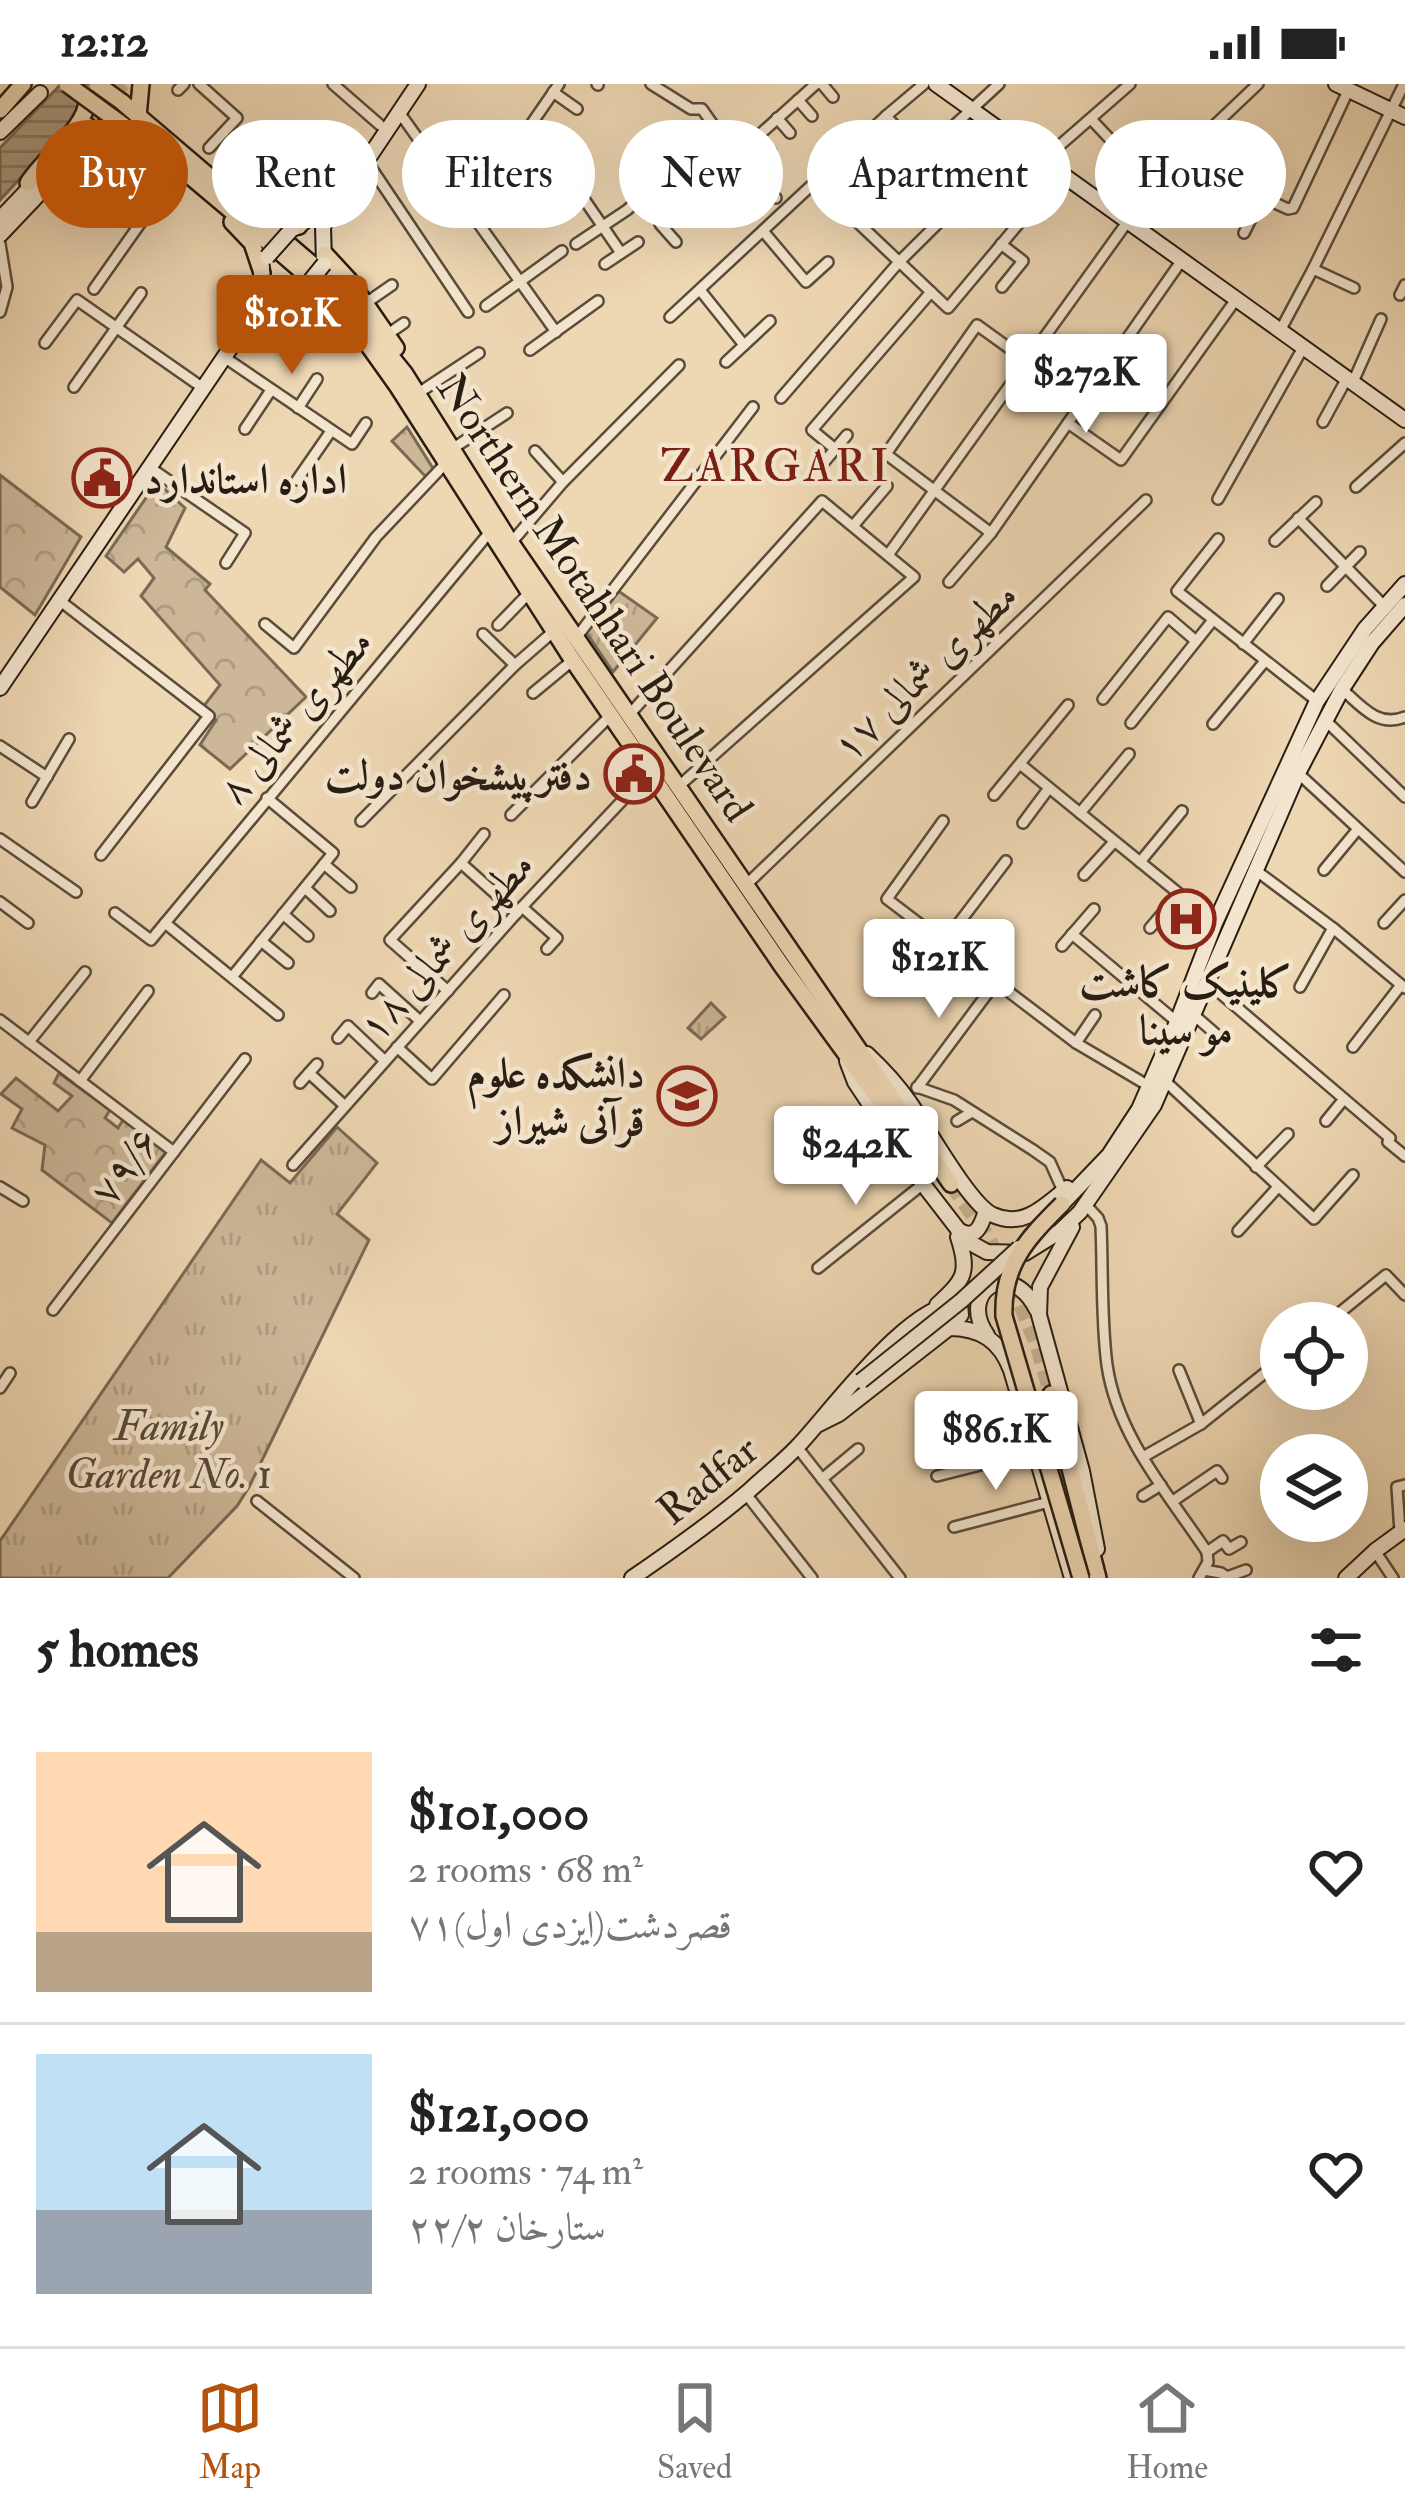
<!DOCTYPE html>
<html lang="en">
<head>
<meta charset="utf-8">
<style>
  :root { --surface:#fff; --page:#f6f6f6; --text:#222; --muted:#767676; --line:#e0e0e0; --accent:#b45309 }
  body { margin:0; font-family:"IM FELL Double Pica",Amiri,serif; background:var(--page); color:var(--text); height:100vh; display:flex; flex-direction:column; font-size:45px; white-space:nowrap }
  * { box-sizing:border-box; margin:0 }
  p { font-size:39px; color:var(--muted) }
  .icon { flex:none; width:66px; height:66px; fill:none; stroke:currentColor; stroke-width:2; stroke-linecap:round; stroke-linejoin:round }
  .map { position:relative; height:1494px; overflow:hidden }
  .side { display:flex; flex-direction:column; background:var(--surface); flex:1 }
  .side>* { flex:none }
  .guide { position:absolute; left:36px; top:36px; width:1335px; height:108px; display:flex; gap:24px }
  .controls { position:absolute; left:1260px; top:1218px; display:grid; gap:24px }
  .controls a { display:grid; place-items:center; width:108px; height:108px; border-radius:50%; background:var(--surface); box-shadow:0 12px 48px #0002; font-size:60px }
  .price { position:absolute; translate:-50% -102px; padding:0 27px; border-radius:12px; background:#fff; color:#222; font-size:39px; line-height:78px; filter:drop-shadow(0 3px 6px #0008) }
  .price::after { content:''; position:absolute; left:50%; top:72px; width:36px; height:27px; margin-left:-18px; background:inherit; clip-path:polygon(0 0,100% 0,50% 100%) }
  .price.selected { background:var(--accent); color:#fff }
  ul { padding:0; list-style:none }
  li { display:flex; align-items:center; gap:36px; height:300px; padding:0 36px }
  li+li { border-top:3px solid var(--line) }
  li span { display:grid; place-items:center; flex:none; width:336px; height:240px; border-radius:0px; color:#555 }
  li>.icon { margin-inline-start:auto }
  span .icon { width:144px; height:144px; fill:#fffc; stroke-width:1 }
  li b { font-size:51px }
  h2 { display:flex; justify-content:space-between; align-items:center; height:144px; padding:0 36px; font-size:51px }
  .pill { padding:0 42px; border-radius:54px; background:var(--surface); box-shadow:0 12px 48px #0002; font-size:42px; line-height:108px }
  .pill.selected { background:var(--accent); color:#fff }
  .status { display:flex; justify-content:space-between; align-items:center; height:84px; padding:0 60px; background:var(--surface); direction:ltr }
  .status svg { height:33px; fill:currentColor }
  .menu { display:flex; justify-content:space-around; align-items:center; height:168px; border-top:3px solid var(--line); background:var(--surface); font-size:33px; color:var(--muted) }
  .menu a { display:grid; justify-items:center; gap:6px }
  .menu .selected { color:var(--accent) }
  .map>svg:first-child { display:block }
</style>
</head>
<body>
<div class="status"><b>12:12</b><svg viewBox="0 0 49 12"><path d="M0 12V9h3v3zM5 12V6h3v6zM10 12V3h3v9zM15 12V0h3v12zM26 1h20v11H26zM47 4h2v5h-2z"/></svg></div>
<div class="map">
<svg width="1405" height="1494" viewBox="0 0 1405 1494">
  <defs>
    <pattern id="grass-tufts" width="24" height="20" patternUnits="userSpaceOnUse" patternTransform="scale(3)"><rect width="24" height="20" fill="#ccb798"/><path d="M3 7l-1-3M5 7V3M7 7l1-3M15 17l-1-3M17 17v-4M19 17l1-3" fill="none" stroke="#af9d82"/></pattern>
    <pattern id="forest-crowns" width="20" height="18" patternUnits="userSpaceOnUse" patternTransform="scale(3)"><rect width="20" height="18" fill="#ccb798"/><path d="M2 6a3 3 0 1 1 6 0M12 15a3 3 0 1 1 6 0" fill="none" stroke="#af9d82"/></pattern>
    <pattern id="water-rules" width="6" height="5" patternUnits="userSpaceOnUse" patternTransform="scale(3)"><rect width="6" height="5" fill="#ab987c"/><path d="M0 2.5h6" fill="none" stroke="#8b7b64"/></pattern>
  </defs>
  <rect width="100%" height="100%" fill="#eed7b3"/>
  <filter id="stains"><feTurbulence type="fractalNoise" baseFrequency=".00167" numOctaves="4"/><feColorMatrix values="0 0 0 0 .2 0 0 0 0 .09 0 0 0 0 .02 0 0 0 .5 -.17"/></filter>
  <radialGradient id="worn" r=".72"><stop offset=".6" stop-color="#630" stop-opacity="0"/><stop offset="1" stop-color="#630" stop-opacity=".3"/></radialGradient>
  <g fill="url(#grass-tufts)" stroke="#7a6a55" stroke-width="3">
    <polygon points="407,343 434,386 426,393 392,357"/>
    <polygon points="617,506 657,534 613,588 586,548"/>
    <polygon points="711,919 725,933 701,955 688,944"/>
    <polygon points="337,1043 377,1079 337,1130 369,1156 249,1403 237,1422 168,1494 0,1494 0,1457 261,1076 290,1099"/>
  </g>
  <g fill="url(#forest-crowns)" stroke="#7a6a55" stroke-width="3">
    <polygon points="0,391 81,453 35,531 0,503"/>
    <polygon points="157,398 185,424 166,463 210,500 205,506 306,613 230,685 200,661 216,636 203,623 220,601 141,512 154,494 138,475 124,488 106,472"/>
    <polygon points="59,989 110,1026 105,1034 118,1044 123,1036 166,1068 112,1139 42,1086 45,1061 12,1044 22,1025 1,1010 16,994 58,1027 72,1012 54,999"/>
  </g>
  <polygon fill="url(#water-rules)" stroke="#776752" stroke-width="3" points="61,0 103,0 78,32 0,116 0,64"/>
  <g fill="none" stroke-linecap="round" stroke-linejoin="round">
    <polyline stroke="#c6b293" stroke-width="14" stroke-dasharray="14 7" stroke-linecap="butt" points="89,42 123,0"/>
    <g stroke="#c6b293" stroke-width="15" stroke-dasharray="15 8" stroke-linecap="butt">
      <polyline points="951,1100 986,1150 1001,1179"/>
      <polyline points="1012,1200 1037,1261 1051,1310"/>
    </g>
    <g stroke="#5a4c3a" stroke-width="14">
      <g id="street">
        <polyline points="199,0 237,34 209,64"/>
        <polyline points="333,0 380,41"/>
        <polyline points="597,0 598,1"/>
        <polyline points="651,0 691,25 702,25 735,72 776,114"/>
        <polyline points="822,0 833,13"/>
        <polyline points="178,6 184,0"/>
        <polyline points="553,8 577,25"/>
        <polyline points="798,16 812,32"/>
        <polyline points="399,28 556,248"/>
        <polyline points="886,32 954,106"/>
        <polyline points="777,34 790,49"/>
        <polyline points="1091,35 1151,99"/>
        <polyline points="530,42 559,0"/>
        <polyline points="757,53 771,68"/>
        <polyline points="430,73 458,52"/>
        <polyline points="366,76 468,228"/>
        <polyline points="1043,76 1130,0"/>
        <polyline points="717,89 731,105"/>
        <polyline points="815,98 931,208"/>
        <polyline points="696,108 712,123"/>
        <polyline points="881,109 999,0"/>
        <polyline points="584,115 621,169"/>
        <polyline points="430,116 449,100"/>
        <polyline points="463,120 493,99"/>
        <polyline points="1120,131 1258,0"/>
        <polyline points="763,147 806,198 828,178"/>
        <polyline points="1244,149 1262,113 1288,125 1293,124 1348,7"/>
        <polyline points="676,158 660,140 816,0"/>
        <polyline points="0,160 7,203 0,228"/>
        <polyline points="576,160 627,126 717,46"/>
        <polyline points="1001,160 1023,177 1002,203"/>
        <polyline points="605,180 638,158"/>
        <polyline points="1313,185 1354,204"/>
        <polyline points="94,205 175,90"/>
        <polyline points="700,206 744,261"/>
        <polyline points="1400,211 1405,201"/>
        <polyline points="366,219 392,201"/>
        <polyline points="486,222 562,167"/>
        <polyline points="670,233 886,32 924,0"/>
        <polyline points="1281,245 1313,185 1404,0"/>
        <polyline points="388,250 404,239"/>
        <polyline points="45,259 77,216 203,304"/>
        <polyline points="530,266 598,217"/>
        <polyline points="224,273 352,360 366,339"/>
        <polyline points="726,278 770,237"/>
        <polyline points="1353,298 1381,235"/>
        <polyline points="74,303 141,209"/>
        <polyline points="417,310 479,269"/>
        <polyline points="781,314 899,178 1019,59"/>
        <polyline points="298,324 317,295"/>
        <polyline points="1323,338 1347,294"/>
        <polyline points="1068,339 1121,376 1237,214"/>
        <polyline points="245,345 271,306"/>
        <polyline points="452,365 507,329"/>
        <polyline points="835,365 812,346 931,208 948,224 1061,89"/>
        <polyline points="535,367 563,398"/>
        <polyline points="149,383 245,449 226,479"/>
        <polyline points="820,383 847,351"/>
        <polyline points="297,396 331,347"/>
        <polyline points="1356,403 1405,359"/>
        <polyline points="1218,415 1304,262"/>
        <polyline points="1298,434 1384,522"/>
        <polyline points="853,442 887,402"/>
        <polyline points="991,449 886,370 977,241 1027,277"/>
        <polyline points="1218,455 1177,507 1317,617"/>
        <polyline points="1275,457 1316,418"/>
        <polyline points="511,459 563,398 679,281"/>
        <polyline points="888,471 1128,137"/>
        <polyline points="949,498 991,449 1182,176"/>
        <polyline points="1327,502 1360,468"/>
        <polyline points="59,516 209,632 101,771"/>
        <polyline points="265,540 294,564 376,453 445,380"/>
        <polyline points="498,541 529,509"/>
        <polyline points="483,550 515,581"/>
        <polyline points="576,554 753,323"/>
        <polyline points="1243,560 1278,515"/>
        <path d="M1342 605C1361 622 1378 644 1405 633"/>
        <polyline points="533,609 573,576"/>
        <polyline points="1103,615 1168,533 1196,557"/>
        <polyline points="629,631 822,417 914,493 679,702"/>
        <polyline points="1325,636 1405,713"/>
        <polyline points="1131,639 1213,536"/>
        <polyline points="1213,640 1265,577"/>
        <polyline points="0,662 47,693"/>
        <polyline points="1020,680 1215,839"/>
        <polyline points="1298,689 1405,788"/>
        <polyline points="994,711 1068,621"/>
        <polyline points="32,718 69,655"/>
        <polyline points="1080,729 1129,670"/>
        <polyline points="511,731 611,631"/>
        <polyline points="361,737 515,581 554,547"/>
        <polyline points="943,737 887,815 1076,959 1142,998"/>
        <polyline points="1023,739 1049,704"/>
        <polyline points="0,755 76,808"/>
        <polyline points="1140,778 1182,727"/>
        <polyline points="461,779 517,829"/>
        <polyline points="324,780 351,803"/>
        <polyline points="1254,785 1333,844 1405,904"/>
        <polyline points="1324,786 1358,745"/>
        <polyline points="1084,791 1114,758"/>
        <polyline points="745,802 1146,416"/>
        <polyline points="305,804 330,827"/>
        <polyline points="0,818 28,839"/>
        <polyline points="522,823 557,854 547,865"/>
        <polyline points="115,829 151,856 489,449"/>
        <polyline points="283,830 308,852"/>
        <polyline points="165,839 278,931"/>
        <polyline points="1384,839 1405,816"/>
        <polyline points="1150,844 1179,810"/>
        <polyline points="1072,850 1177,938"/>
        <polyline points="261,857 288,879"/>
        <polyline points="943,860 1006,777"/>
        <polyline points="1062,862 1094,825"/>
        <polyline points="232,893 333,769 267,714"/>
        <polyline points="1206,897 1390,1054 1388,1058 1405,1072"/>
        <polyline points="1300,903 1333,844"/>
        <polyline points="448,907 390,856 461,779 484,750"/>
        <polyline points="372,909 379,900 420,937"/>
        <polyline points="1194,931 1218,952"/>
        <polyline points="0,936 174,1068"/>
        <polyline points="338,954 348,942 385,977"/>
        <polyline points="29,958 85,888"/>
        <polyline points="1076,959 1095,931"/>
        <polyline points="397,963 432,995 504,911"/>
        <polyline points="1353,963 1401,901"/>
        <polyline points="309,989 345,1022"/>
        <polyline points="80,997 148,907"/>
        <polyline points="1165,997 1314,1135 1353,1091"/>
        <polyline points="300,999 317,980"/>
        <polyline points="917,1003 954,1016 1033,1066 1050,1078 1063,1107"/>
        <polyline points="917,1004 996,898"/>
        <polyline points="957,1037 972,1028"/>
        <polyline points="1326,1037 1344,1015"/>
        <polyline points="293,1081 522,823 650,687"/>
        <polyline points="1256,1083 1288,1050"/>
        <polyline points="0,1103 23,1117"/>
        <path d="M1085 1120 1098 1134 1101 1142C1103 1188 1101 1236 1107 1281 1117 1352 1169 1411 1207 1468L1208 1478 1199 1494"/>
        <polyline points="1238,1147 1278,1103"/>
        <polyline points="818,1184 923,1100"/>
        <polyline points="53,1226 245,975"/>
        <polyline points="1327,1239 1386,1191 1405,1211"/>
        <polyline points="1179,1286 1201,1340"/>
        <polyline points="0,1304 10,1289"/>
        <polyline points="797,1363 900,1494"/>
        <polyline points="1143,1373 1201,1340 1281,1276"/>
        <polyline points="937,1392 1035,1367"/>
        <polyline points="822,1395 858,1365"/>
        <polyline points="746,1410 812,1494"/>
        <polyline points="1143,1412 1161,1401"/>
        <polyline points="257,1417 354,1494"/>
        <polyline points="1173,1417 1217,1387 1222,1394"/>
        <polyline points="954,1443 1049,1418"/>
        <polyline points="1400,1448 1397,1403 1405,1401"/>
        <polyline points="1375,1467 1393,1494"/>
        <polyline points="1207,1468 1223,1457 1229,1465 1241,1458"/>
        <polyline points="1204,1486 1221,1489 1227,1493 1246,1486"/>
      </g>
    </g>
    <g stroke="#281d12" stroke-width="18">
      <g id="secondary">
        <polyline points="936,0 1405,336"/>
        <polyline points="1336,0 1405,33"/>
        <polyline points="0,48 40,9"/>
        <polyline points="58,75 89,42"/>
        <polyline points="0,135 38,95"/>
        <polyline points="293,145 315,131 358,73"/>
        <polyline points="0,151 112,33"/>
        <polyline points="324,180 323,142 418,0"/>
        <polyline points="250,238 276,219 302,206"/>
        <polyline points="0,604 246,241 259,209 262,183"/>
        <path d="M867 970C883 985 898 1001 910 1019 927 1043 970 1121 993 1131 1023 1145 1045 1122 1067 1104"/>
        <polyline points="847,977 855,998 923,1100 967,1157 987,1168 1025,1169 1059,1148 1080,1128 1154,1021 1298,689 1342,605 1372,559 1405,521"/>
        <polyline points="1062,1120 1109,1071 1139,1025 1177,938 1215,839 1317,617 1365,545 1405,500"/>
        <polyline points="1072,1143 1040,1203 1039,1231 1082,1387 1097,1465"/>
        <path d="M958 1146C976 1157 981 1142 986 1127"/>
        <path d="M937 1221C964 1196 970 1189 958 1153"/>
        <path d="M949 1244C981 1244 1000 1257 1011 1286L1072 1494"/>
        <path d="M987 1251C957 1208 1010 1172 1037 1226"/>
        <path d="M632 1494C673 1466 713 1438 750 1406 766 1391 783 1378 798 1362 828 1331 915 1211 960 1221L961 1231 949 1244 839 1330 817 1341"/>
        <polyline points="1346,1494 1375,1467 1405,1445"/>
      </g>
    </g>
    <g stroke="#281d12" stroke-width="20">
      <g id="primary">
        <polyline points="122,18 328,194 405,290 511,459 951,1100"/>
        <polyline points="0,26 23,0"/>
        <polyline points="138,32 141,0"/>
        <polyline points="112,33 172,77 267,157 319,202 351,237 398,303 570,572 782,882 915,1065"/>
        <polyline points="222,91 266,125 299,142"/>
        <path d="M28 99C43 74 88 43 87 15"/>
        <polyline points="232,138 252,159 262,189"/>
        <polyline points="325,170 349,196 396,264"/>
        <polyline points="293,210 321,218 334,228"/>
        <polyline points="1051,1310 1098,1494"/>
      </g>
    </g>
    <use href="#street" stroke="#f4e5ce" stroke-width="9"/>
    <use href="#secondary" stroke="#f4e5ce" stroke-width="14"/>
    <use href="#primary" stroke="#eed7b3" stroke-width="15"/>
    <g stroke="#281d12" stroke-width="18" stroke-linecap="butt">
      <g id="secondary-bridge">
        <polyline points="267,173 291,146"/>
        <polyline points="303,206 324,180"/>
        <polyline points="861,1297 961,1217 1019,1164"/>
      </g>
    </g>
    <g stroke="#281d12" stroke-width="20" stroke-linecap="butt">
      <g id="primary-bridge">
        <polyline points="67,0 112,33"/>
        <polyline points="97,0 122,18"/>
        <path d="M1062 1120C1028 1154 1002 1180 1004 1232L1081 1494"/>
      </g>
    </g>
    <use href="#secondary-bridge" stroke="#f4e5ce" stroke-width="14"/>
    <use href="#primary-bridge" stroke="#eed7b3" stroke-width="15"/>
  </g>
  <defs>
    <g id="civic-ring" transform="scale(3)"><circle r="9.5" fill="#f4e5ce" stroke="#8f2418" stroke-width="1.5"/><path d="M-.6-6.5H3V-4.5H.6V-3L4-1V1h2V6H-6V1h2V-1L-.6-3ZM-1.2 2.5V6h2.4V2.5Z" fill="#8f2418"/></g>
    <g id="hospital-ring" transform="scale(3)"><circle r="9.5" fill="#f4e5ce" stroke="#8f2418" stroke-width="1.5"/><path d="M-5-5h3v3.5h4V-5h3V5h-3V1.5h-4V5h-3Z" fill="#8f2418"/></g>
    <g id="university-ring" transform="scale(3)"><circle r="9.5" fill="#f4e5ce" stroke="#8f2418" stroke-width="1.5"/><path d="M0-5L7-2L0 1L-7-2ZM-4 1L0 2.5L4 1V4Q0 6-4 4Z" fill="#8f2418"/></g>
  </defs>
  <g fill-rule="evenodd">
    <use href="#civic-ring" x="102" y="394"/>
    <use href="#civic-ring" x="634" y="690"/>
    <use href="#hospital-ring" x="1186" y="835"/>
    <use href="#university-ring" x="687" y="1012"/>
  </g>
  <g text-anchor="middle" stroke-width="9" stroke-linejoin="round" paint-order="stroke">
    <g font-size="42" font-weight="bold" fill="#281d12" stroke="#f4e5ce" text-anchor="end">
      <text x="144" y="409" text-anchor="start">اداره استاندارد</text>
      <text x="592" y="705">دفترپیشخوان دولت</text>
      <text x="1186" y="912" text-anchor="middle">کلینیک کاشت<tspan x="1186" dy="48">مو سینا</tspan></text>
      <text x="645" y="1003">دانشکده علوم<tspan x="645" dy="48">قرآنی شیراز</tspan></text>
    </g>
    <g font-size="42" fill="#281d12" stroke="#f4e5ce">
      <text transform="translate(596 513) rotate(56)" y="15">Northern Motahhari Boulevard</text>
      <text transform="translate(924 586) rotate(-44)" y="15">۱۷ مطهری شمالی</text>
      <text transform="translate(294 631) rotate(-50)" y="15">۸ مطهری شمالی</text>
      <text transform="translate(445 861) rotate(-48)" y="15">۱۸ مطهری شمالی</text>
      <text transform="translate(123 1081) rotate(-53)" y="15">۷۹/۶</text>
      <text transform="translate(707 1395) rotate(-39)" y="15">Radfar</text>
    </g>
    <g font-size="42" font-style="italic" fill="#594b3a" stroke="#f4e5ce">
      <text x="169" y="1356">Family<tspan x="169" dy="48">Garden No. 1</tspan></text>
    </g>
    <g font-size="45" letter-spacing="3" fill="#7a1f14" stroke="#f4e5ce">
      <text x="776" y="397">ZARGARI</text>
    </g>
  </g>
  <rect width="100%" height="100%" filter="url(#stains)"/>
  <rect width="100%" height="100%" fill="url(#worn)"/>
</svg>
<div class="controls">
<a><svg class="icon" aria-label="locate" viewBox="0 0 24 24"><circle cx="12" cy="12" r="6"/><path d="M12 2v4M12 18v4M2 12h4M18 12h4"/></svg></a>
<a><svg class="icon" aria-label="layers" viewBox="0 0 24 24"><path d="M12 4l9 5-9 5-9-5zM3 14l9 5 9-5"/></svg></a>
</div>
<b class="price selected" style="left:292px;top:293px">$101K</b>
<b class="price" style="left:1086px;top:352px">$272K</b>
<b class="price" style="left:939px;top:937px">$121K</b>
<b class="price" style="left:856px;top:1124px">$242K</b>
<b class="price" style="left:996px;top:1409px">$86.1K</b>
<div class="guide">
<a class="pill selected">Buy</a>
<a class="pill">Rent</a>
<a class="pill">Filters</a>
<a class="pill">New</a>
<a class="pill">Apartment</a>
<a class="pill">House</a>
</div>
</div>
<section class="side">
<h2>5 homes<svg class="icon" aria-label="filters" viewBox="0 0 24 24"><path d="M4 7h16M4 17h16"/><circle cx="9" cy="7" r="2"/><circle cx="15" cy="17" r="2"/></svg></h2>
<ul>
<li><span style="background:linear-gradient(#ffd9b3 75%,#b9a48a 0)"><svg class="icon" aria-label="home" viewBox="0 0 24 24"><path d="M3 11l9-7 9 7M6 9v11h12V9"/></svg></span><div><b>$101,000</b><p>2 rooms · 68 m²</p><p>۷۱قصردشت(ایزدی اول)</p></div><svg class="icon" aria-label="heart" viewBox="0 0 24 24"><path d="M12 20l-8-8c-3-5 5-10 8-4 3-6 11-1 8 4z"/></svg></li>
<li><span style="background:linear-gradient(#bfe0f5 65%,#9aa5b1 0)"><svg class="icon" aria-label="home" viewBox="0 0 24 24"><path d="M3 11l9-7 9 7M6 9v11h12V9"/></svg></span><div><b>$121,000</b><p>2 rooms · 74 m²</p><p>۲۲/۲ ستارخان</p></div><svg class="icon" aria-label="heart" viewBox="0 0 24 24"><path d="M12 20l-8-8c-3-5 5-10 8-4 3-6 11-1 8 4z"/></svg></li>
</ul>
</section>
<nav class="menu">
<a class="selected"><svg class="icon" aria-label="map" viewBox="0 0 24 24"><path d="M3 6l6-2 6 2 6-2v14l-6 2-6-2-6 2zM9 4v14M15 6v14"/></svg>Map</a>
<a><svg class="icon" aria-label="saved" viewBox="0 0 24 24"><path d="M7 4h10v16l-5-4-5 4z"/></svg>Saved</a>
<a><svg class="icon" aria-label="home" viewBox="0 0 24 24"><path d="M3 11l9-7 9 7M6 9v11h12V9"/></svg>Home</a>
</nav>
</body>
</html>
